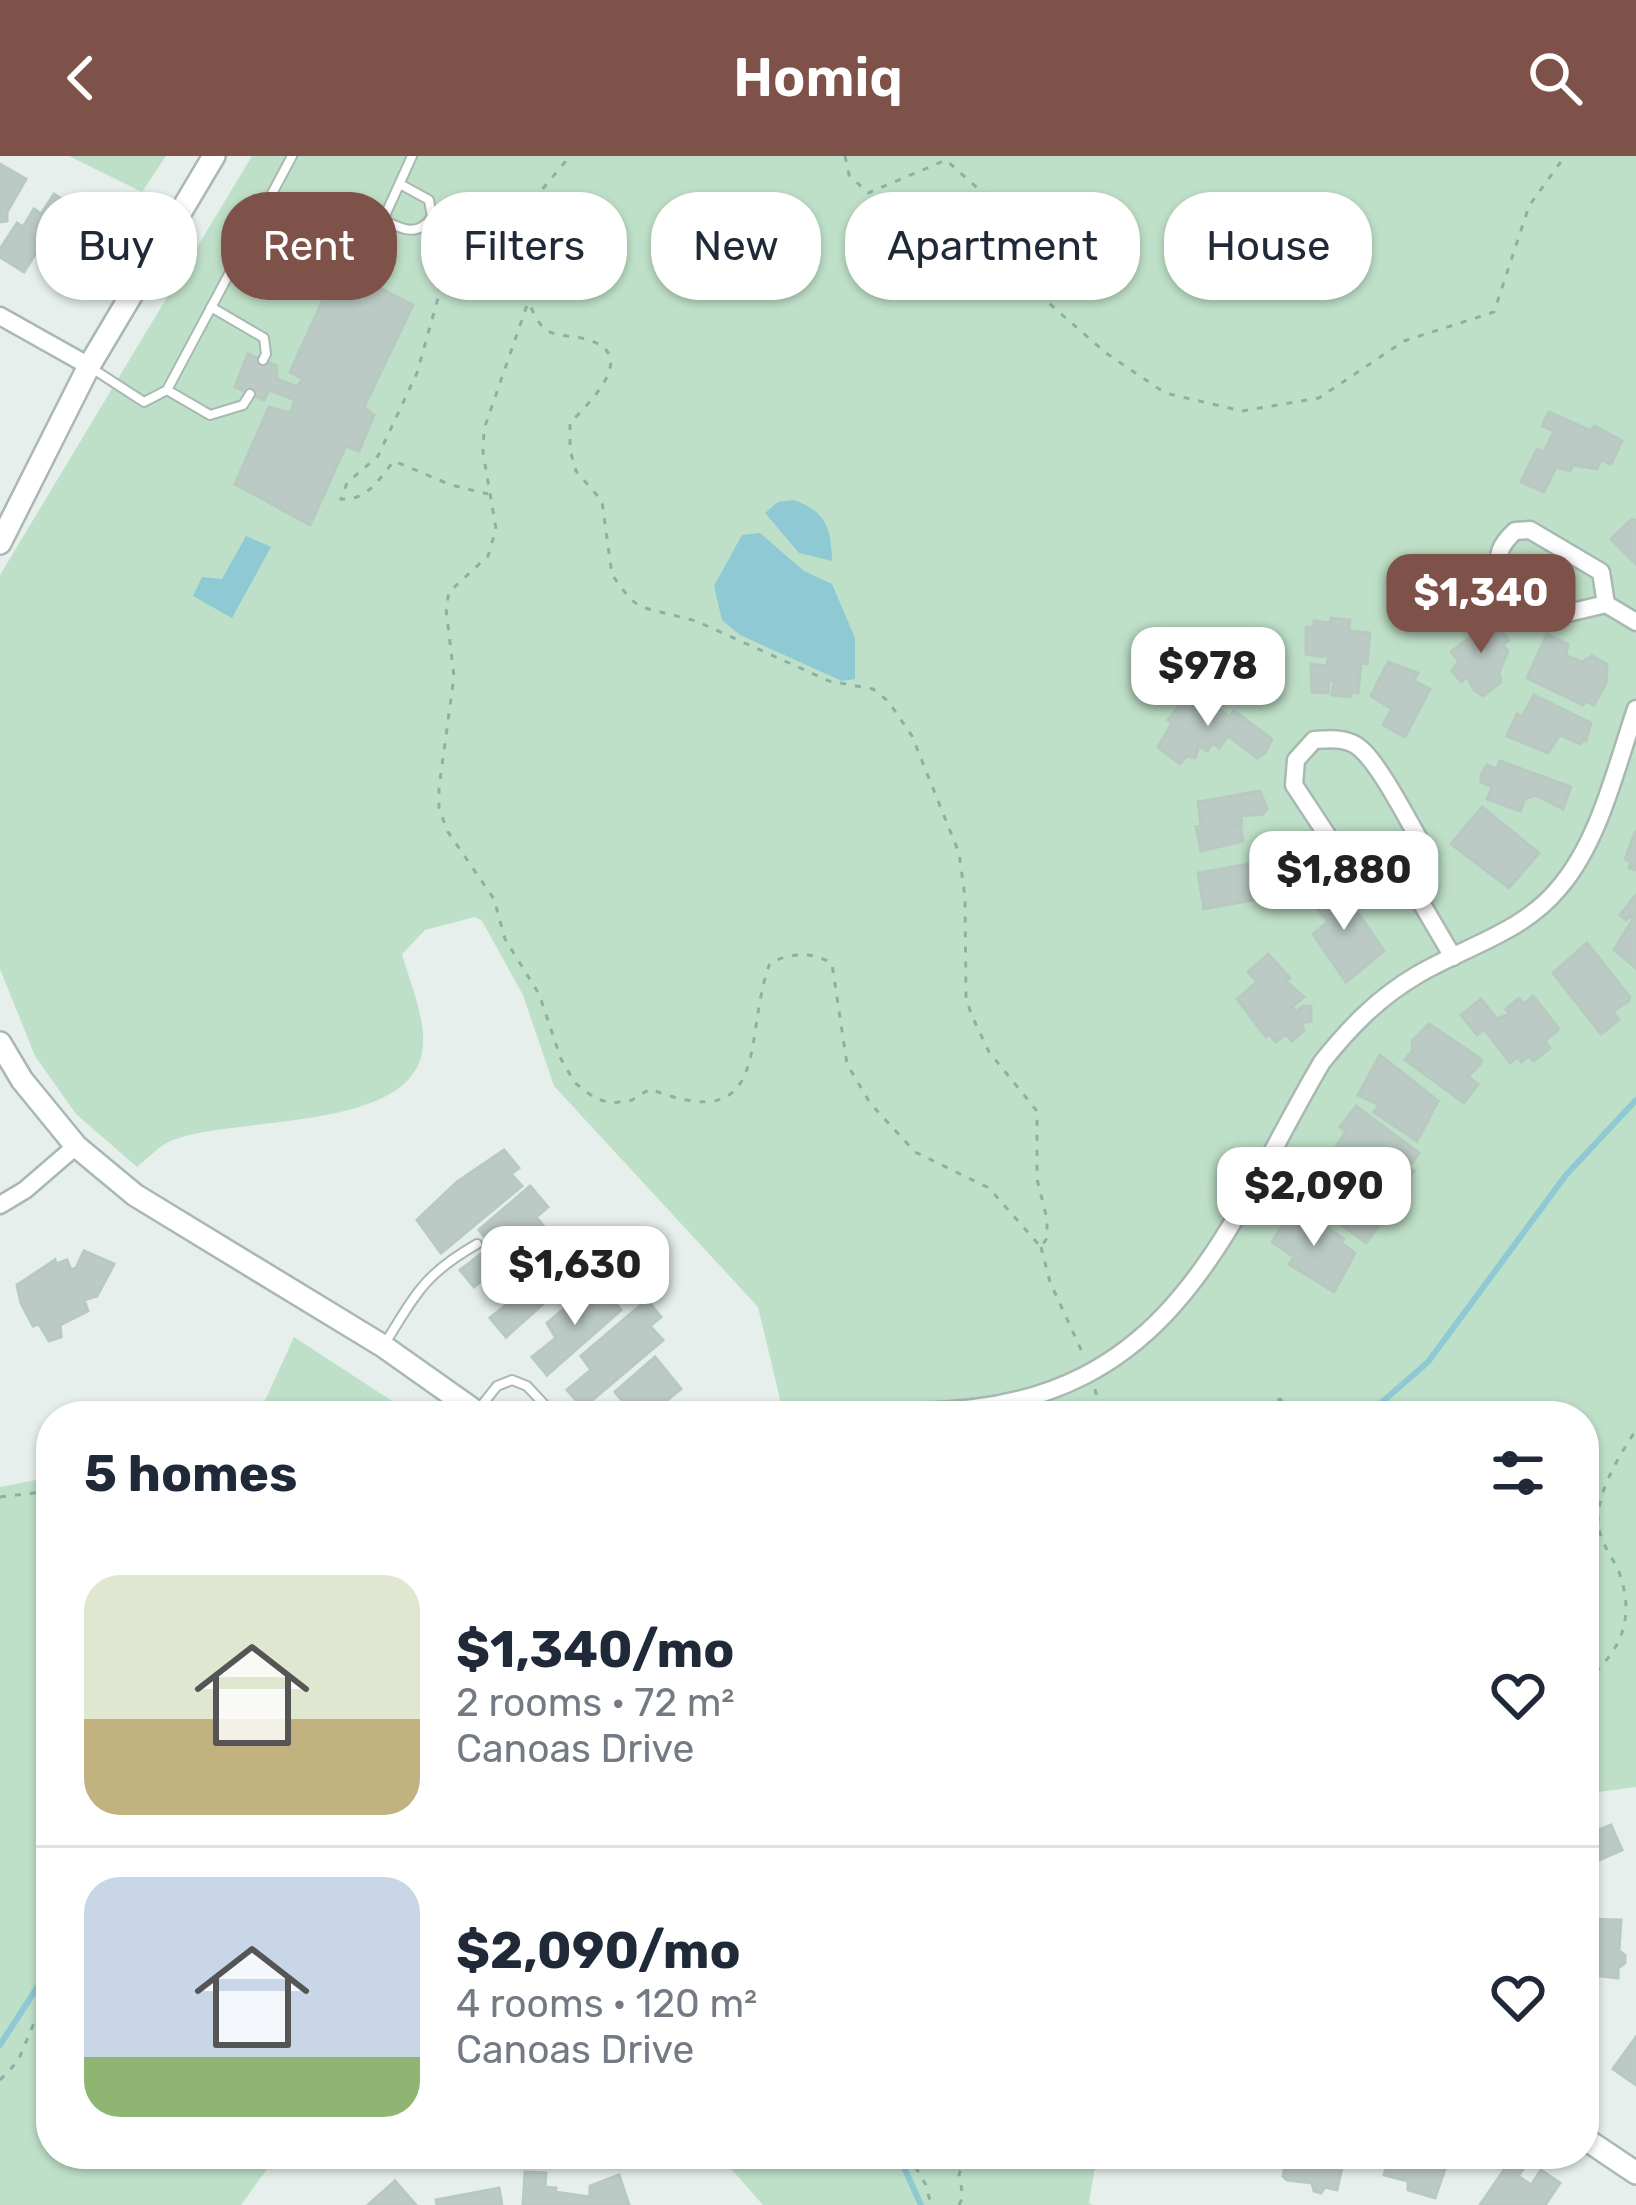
<!DOCTYPE html>
<html lang="en">
<head>
<meta charset="utf-8">
<style>
  :root { --surface:#fff; --page:#f6f6f7; --text:#1f2937; --muted:#747a83; --line:#e0e1e3; --accent:#7f5249 }
  body { margin:0; font-family:Rubik,sans-serif; background:var(--page); color:var(--text); height:100vh; display:flex; flex-direction:column; font-size:45px; white-space:nowrap }
  * { box-sizing:border-box; margin:0 }
  p { font-size:39px; color:var(--muted) }
  .icon { flex:none; width:66px; height:66px; fill:none; stroke:currentColor; stroke-width:2; stroke-linecap:round; stroke-linejoin:round }
  .map { position:relative; flex:1; overflow:hidden }
  .details { position:absolute; left:36px; top:1245px; width:1563px; height:768px; display:flex; flex-direction:column; background:var(--surface); border-radius:48px; box-shadow:0 3px 9px #0004 }
  .details>* { flex:none }
  .guide { position:absolute; left:36px; top:36px; width:1566px; height:108px; display:flex; gap:24px }
  .price { position:absolute; translate:-50% -102px; padding:0 27px; border-radius:24px; background:#fff; color:#222; font-size:39px; line-height:78px; filter:drop-shadow(0 3px 6px #0008) }
  .price::after { content:''; position:absolute; left:50%; top:72px; width:36px; height:27px; margin-left:-18px; background:inherit; clip-path:polygon(0 0,100% 0,50% 100%) }
  .price.on { background:var(--accent); color:#fff }
  ul { padding:0; list-style:none }
  li { display:flex; align-items:center; gap:36px; height:300px; padding:0 48px }
  li+li { border-top:3px solid var(--line) }
  li span { display:grid; place-items:center; flex:none; width:336px; height:240px; border-radius:36px; color:#555 }
  li>.icon { margin-inline-start:auto }
  span .icon { width:144px; height:144px; fill:#fffc; stroke-width:1 }
  li b { font-size:51px }
  h2 { display:flex; justify-content:space-between; align-items:center; height:144px; padding:0 48px; font-size:51px }
  .tag { padding:0 42px; border-radius:48px; background:var(--surface); box-shadow:0 3px 9px #0004; font-size:42px; line-height:108px }
  .tag.on { background:var(--accent); color:#fff }
  header { display:flex; justify-content:space-between; align-items:center; height:156px; padding:0 48px; background:var(--accent); color:#fff; font-size:54px; font-weight:600 }
  .map>svg:first-child { display:block }
</style>
</head>
<body>
<header><svg class="icon" aria-label="back" viewBox="0 0 24 24"><path d="M15 5l-7 7 7 7"/></svg>Homiq<svg class="icon" aria-label="search" viewBox="0 0 24 24"><circle cx="10" cy="10" r="6"/><path d="M15 15l6 6"/></svg></header>
<div class="map">
<svg width="1636" height="2049" viewBox="0 0 1636 2049">
  <rect width="100%" height="100%" fill="#e6efeb"/>
  <g fill="#bfe0c8">
    <polygon points="69,0 166,0 142,36"/>
    <path d="M252 0H1636V1631L1584 1638V1260H784L758 1151 554 930 523 839 482 765 475 761 425 774 402 798C410 827 428 867 422 897 407 976 233 960 173 984 160 989 148 1002 137 1011L76 958 35 900 0 813V419Z"/>
    <polygon points="294,1181 415,1260 258,1260"/>
    <polygon points="51,1321 51,1998 278,1998 241,2049 0,2049 0,1331"/>
    <polygon points="718,1998 1097,1998 1089,2047 1093,2049 763,2049"/>
  </g>
  <g fill="#8ec9d4">
    <path d="M794 344C826 356 831 371 832 405L799 397 765 357 778 346Z"/>
    <polygon points="760,377 804,415 832,428 855,482 855,523 842,525 740,479 722,464 714,430 742,379"/>
    <polygon points="246,380 271,391 232,462 193,440 202,421 222,423"/>
  </g>
  <g fill="none" stroke-linecap="round" stroke-linejoin="round">
    <g stroke="#8ec9d4" stroke-width="6">
      <polyline points="1366,1260 1428,1206 1566,1019 1636,944"/>
      <polyline points="0,1889 51,1810"/>
      <polyline points="898,1998 921,2049"/>
    </g>
  </g>
  <g fill="#bbcac4" stroke="#b8c9c2" stroke-width="3">
    <polygon points="0,8 26,23 7,56 7,65 0,66"/>
    <polygon points="54,38 69,48 72,43 101,61 68,104 58,97 52,107 36,97 24,116 0,101 0,93 17,67 23,71 34,53 41,58"/>
    <polygon points="338,111 413,149 364,251 374,259 359,295 346,290 310,369 235,328 269,251 290,257 295,244 269,234 264,244 235,231 248,198 277,210 277,223 297,231 303,223 290,216"/>
    <polygon points="1549,256 1590,274 1595,270 1622,285 1611,308 1601,304 1597,313 1573,309 1570,315 1556,311 1544,336 1521,326 1537,293 1544,296 1554,275 1542,270"/>
    <polygon points="1632,363 1636,365 1636,408 1611,383"/>
    <polygon points="1427,408 1428,412 1436,411 1436,418 1449,417 1448,411 1460,410 1462,432 1453,433 1454,438 1465,437 1467,453 1443,460 1441,444 1432,445 1435,469 1408,475 1408,468 1400,470 1399,455 1393,455 1391,436 1400,435 1398,411"/>
    <polygon points="1485,457 1493,476 1499,472 1509,484 1503,489 1508,495 1499,516 1501,526 1483,540 1474,534 1467,521 1461,526 1452,515 1459,505 1451,496 1473,479 1467,471"/>
    <polygon points="1331,462 1350,464 1349,475 1370,477 1367,508 1361,507 1358,537 1351,536 1351,541 1332,539 1334,524 1329,524 1328,537 1312,536 1311,508 1327,510 1328,498 1322,501 1306,498 1306,471 1314,471 1314,465 1330,467"/>
    <polygon points="1547,478 1568,488 1566,499 1582,506 1592,500 1607,508 1606,527 1594,549 1585,545 1583,549 1527,522"/>
    <polygon points="1388,506 1418,517 1414,525 1430,533 1405,581 1383,569 1392,553 1371,540"/>
    <polygon points="1188,531 1230,561 1234,555 1272,583 1265,597 1257,602 1228,580 1219,592 1213,587 1207,595 1199,590 1195,602 1186,600 1180,608 1158,591 1172,567 1168,564 1179,550 1176,547"/>
    <polygon points="1534,539 1591,567 1586,585 1583,583 1581,588 1560,579 1548,597 1507,580 1517,558 1522,560"/>
    <polygon points="1500,605 1571,631 1563,653 1535,639 1525,643 1520,655 1487,643 1492,631 1481,626 1481,619 1487,609 1497,613"/>
    <polygon points="1260,635 1267,653 1263,658 1241,660 1242,668 1235,670 1241,672 1243,685 1201,695 1196,671 1201,670 1198,646"/>
    <polygon points="1482,651 1539,697 1509,732 1451,688"/>
    <polygon points="1635,676 1636,676 1636,714 1629,712 1631,706 1625,703"/>
    <polygon points="1267,705 1274,740 1204,753 1198,717"/>
    <polygon points="1332,724 1354,755 1350,758 1353,761 1358,757 1384,795 1346,826 1313,778 1328,766 1309,742"/>
    <polygon points="1635,740 1636,741 1636,812 1614,794 1633,763 1629,760 1626,764 1620,759"/>
    <polygon points="1587,787 1630,841 1629,845 1613,855 1619,864 1601,878 1553,817"/>
    <polygon points="1268,798 1290,822 1286,825 1304,841 1292,851 1296,856 1303,850 1311,850 1311,865 1301,867 1304,874 1292,885 1286,878 1276,886 1269,878 1266,881 1237,843 1257,826 1248,816"/>
    <polygon points="1533,840 1559,873 1545,885 1550,892 1534,905 1529,900 1521,906 1518,901 1510,907 1484,873 1477,879 1461,859 1481,843 1497,863 1510,858 1506,853 1519,842 1524,848"/>
    <polygon points="1429,868 1481,903 1481,907 1468,921 1478,928 1464,947 1405,904 1413,894 1412,885"/>
    <polygon points="1380,899 1438,945 1417,985 1374,956 1379,949 1358,939"/>
    <polygon points="1356,950 1419,997 1409,1011 1414,1015 1402,1031 1383,1017 1379,1023 1336,991 1346,975 1340,971"/>
    <polygon points="504,994 519,1012 511,1018 522,1030 441,1097 417,1064 457,1026"/>
    <polygon points="1330,1004 1383,1044 1377,1059 1374,1057 1370,1062 1379,1069 1366,1087 1302,1040"/>
    <polygon points="530,1030 548,1051 536,1061 545,1072 474,1131 460,1114 492,1090 479,1074"/>
    <polygon points="1295,1050 1344,1083 1341,1087 1355,1097 1334,1136 1289,1108 1294,1101 1272,1086"/>
    <polygon points="543,1083 572,1122 506,1181 490,1162 518,1139 503,1116"/>
    <polygon points="84,1095 114,1108 97,1140 84,1144 88,1155 60,1169 61,1181 49,1185 39,1168 33,1170 21,1147 17,1129 55,1104 56,1108 67,1104 71,1114 76,1112"/>
    <polygon points="589,1132 599,1144 607,1137 621,1154 547,1219 532,1201 556,1182 547,1167"/>
    <polygon points="647,1144 661,1161 650,1170 663,1184 583,1252 567,1234 591,1214 581,1200"/>
    <polygon points="655,1201 681,1233 647,1260 614,1260 626,1249 615,1236"/>
    <polygon points="1611,1669 1622,1694 1592,1707 1592,1712 1584,1716 1584,1680"/>
    <polygon points="1584,1763 1621,1764 1619,1795 1625,1799 1625,1807 1618,1812 1618,1822 1584,1818"/>
    <polygon points="1636,1881 1636,1929 1613,1913"/>
    <polygon points="1288,1998 1345,1998 1337,2034 1325,2031 1321,2037 1314,2035 1312,2027 1287,2024 1283,2020"/>
    <polygon points="1391,1998 1450,1998 1435,2042 1408,2034 1408,2025 1384,2019"/>
    <polygon points="1515,1998 1529,2005 1518,2020 1531,2029 1541,2014 1560,2027 1545,2049 1480,2049"/>
    <polygon points="525,2016 546,2017 545,2031 556,2032 555,2036 590,2041 590,2030 619,2019 629,2049 523,2049"/>
    <polygon points="395,2025 416,2049 368,2049"/>
    <polygon points="499,2032 502,2049 437,2049 436,2044"/>
  </g>
  <g fill="none" stroke-linecap="round" stroke-linejoin="round">
    <g stroke="#a8b8b2" stroke-width="12">
      <g id="service">
        <path d="M400 28 429 44 432 61C417 82 402 73 383 64L412 0"/>
        <polyline points="211,151 264,182 266,198 263,204"/>
        <polyline points="90,211 144,246 167,234 292,0"/>
        <polyline points="167,234 210,259 243,249 250,238"/>
        <path d="M384 1189C416 1138 423 1119 477 1088"/>
        <polyline points="478,1254 497,1230 512,1224 527,1230 555,1260"/>
      </g>
    </g>
    <g stroke="#a8b8b2" stroke-width="21">
      <g id="minor">
        <polyline points="0,160 89,210"/>
        <path d="M1606 448 1601 416 1530 374 1515 375C1500 389 1496 398 1501 417L1568 457 1606 448 1636 466"/>
        <path d="M1416 738 1379 736 1356 723 1294 629 1296 604 1314 584C1331 583 1348 581 1361 593 1382 612 1409 667 1425 693L1416 738 1453 801"/>
        <polyline points="0,1049 25,1034 76,990"/>
        <path d="M846 1260C888 1256 932 1257 974 1252 1181 1227 1231 1060 1322 906 1350 871 1378 842 1417 819 1466 790 1522 777 1559 732 1600 684 1616 611 1636 553"/>
      </g>
    </g>
    <g stroke="#a8b8b2" stroke-width="26">
      <g id="tertiary">
        <polyline points="0,387 89,210 214,0"/>
        <polyline points="0,887 22,924 76,990 135,1039 383,1190 482,1260"/>
        <polyline points="1584,1982 1636,2017"/>
      </g>
    </g>
    <g stroke="#86b3a5" stroke-width="3" stroke-dasharray="6 9" stroke-linecap="butt">
      <polyline points="845,0 849,19 868,37 946,4 1025,74 1044,143 1106,197 1165,237 1242,255 1319,242 1404,185 1494,156 1529,50 1565,0"/>
      <path d="M486 83 520 104 533 132 484 273 483 296 496 373 488 400 449 436 446 453 454 520 439 632V653L448 676 494 743 505 783 539 838 561 903 575 927 596 943 613 947 632 944 650 933C774 982 742 880 770 807 789 797 814 795 832 808L847 908 870 947 915 996 989 1032 1041 1091 1047 1082V1063L1037 1023V955L989 896 971 858 966 840 965 741 959 697 912 580 888 545 873 533 829 525 696 465 641 451 630 443 612 419 602 345 576 315 570 294V267C592 244 643 195 581 182 569 179 554 181 544 172 537 166 533 155 529 147"/>
      <path d="M426 85 440 135 417 217 378 300 347 327 341 343C367 345 379 323 394 305L451 329 488 338"/>
      <polyline points="436,113 516,65 570,0"/>
      <polyline points="1041,1091 1050,1126 1083,1198"/>
      <polyline points="1095,1233 1101,1260"/>
      <polyline points="1252,1260 1280,1243 1288,1251 1288,1260"/>
      <polyline points="0,1341 51,1335"/>
      <path d="M1584 1526C1623 1494 1636 1461 1618 1413 1609 1396 1597 1381 1598 1361 1599 1332 1621 1297 1636 1274"/>
      <polyline points="0,1924 18,1905 34,1867 48,1861 51,1846"/>
      <polyline points="908,1998 926,2029 931,2049"/>
      <polyline points="959,2049 963,2041 959,2018 968,1998"/>
    </g>
    <use href="#service" stroke="#fff" stroke-width="8"/>
    <use href="#minor" stroke="#fff" stroke-width="16"/>
    <use href="#tertiary" stroke="#fff" stroke-width="21"/>
  </g>
</svg>
<b class="price on" style="left:1481px;top:500px">$1,340</b>
<b class="price" style="left:1208px;top:573px">$978</b>
<b class="price" style="left:1344px;top:777px">$1,880</b>
<b class="price" style="left:1314px;top:1093px">$2,090</b>
<b class="price" style="left:575px;top:1172px">$1,630</b>
<div class="guide">
<a class="tag">Buy</a>
<a class="tag on">Rent</a>
<a class="tag">Filters</a>
<a class="tag">New</a>
<a class="tag">Apartment</a>
<a class="tag">House</a>
</div>
<section class="details">
<h2>5 homes<svg class="icon" aria-label="filters" viewBox="0 0 24 24"><path d="M4 7h16M4 17h16"/><circle cx="9" cy="7" r="2"/><circle cx="15" cy="17" r="2"/></svg></h2>
<ul>
<li><span style="background:linear-gradient(#dfe7d0 60%,#c2b280 0)"><svg class="icon" aria-label="home" viewBox="0 0 24 24"><path d="M3 11l9-7 9 7M6 9v11h12V9"/></svg></span><div><b>$1,340/mo</b><p>2 rooms · 72 m²</p><p>Canoas Drive</p></div><svg class="icon" aria-label="heart" viewBox="0 0 24 24"><path d="M12 20l-8-8c-3-5 5-10 8-4 3-6 11-1 8 4z"/></svg></li>
<li><span style="background:linear-gradient(#c9d6e8 75%,#8fb573 0)"><svg class="icon" aria-label="home" viewBox="0 0 24 24"><path d="M3 11l9-7 9 7M6 9v11h12V9"/></svg></span><div><b>$2,090/mo</b><p>4 rooms · 120 m²</p><p>Canoas Drive</p></div><svg class="icon" aria-label="heart" viewBox="0 0 24 24"><path d="M12 20l-8-8c-3-5 5-10 8-4 3-6 11-1 8 4z"/></svg></li>
</ul>
</section>
</div>
</body>
</html>
